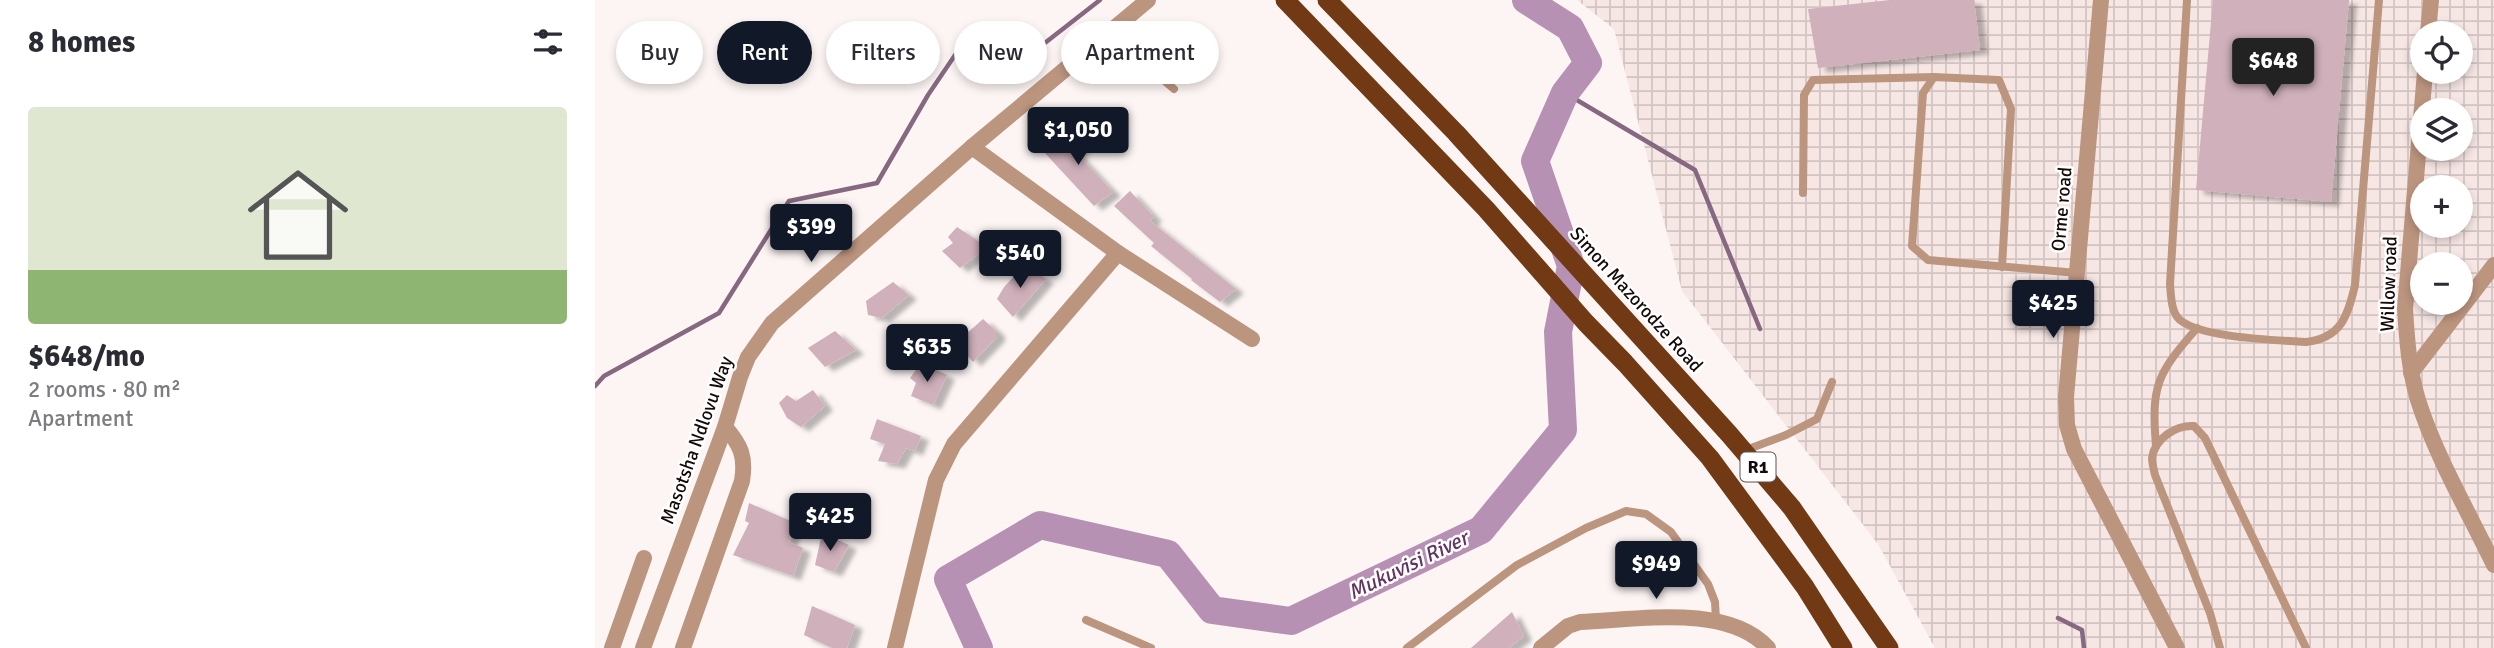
<!DOCTYPE html>
<html lang="en">
<head>
<meta charset="utf-8">
<style>
  :root { --surface:#fff; --page:#f7f7f7; --text:#2b2b33; --muted:#7c7c81; --accent:#111827 }
  body { margin:0; font-family:Signika,sans-serif; background:var(--page); color:var(--text); height:100vh; display:flex; flex-direction:column; font-size:26px; white-space:nowrap }
  * { box-sizing:border-box; margin:0 }
  p { font-size:23px; color:var(--muted) }
  .icon { flex:none; width:38px; height:38px; fill:none; stroke:currentColor; stroke-width:2; stroke-linecap:round; stroke-linejoin:round }
  .map { position:relative; flex:1; overflow:hidden }
  .drawer { display:flex; flex-direction:column; background:var(--surface); width:595px }
  .drawer>* { flex:none }
  .hud { position:absolute; left:21px; top:21px; width:665px; height:63px; display:flex; gap:14px }
  .buttons { position:absolute; left:1815px; top:21px; display:grid; gap:14px }
  .buttons a { display:grid; place-items:center; width:63px; height:63px; border-radius:50%; background:var(--surface); box-shadow:0 4px 10px #0003; font-size:35px }
  .price { position:absolute; translate:-50% -60px; padding:0 16px; border-radius:7px; background:var(--accent); color:#fff; font-size:23px; line-height:46px; filter:drop-shadow(0 2px 4px #0008) }
  .price::after { content:''; position:absolute; left:50%; top:42px; width:21px; height:16px; margin-left:-10px; background:inherit; clip-path:polygon(0 0,100% 0,50% 100%) }
  .price.selected { background:#222; color:#fff }
  ul { padding:0; list-style:none }
  li { display:grid; align-content:center; gap:14px; height:371px; padding:0 28px }
  li span { display:grid; place-items:center; height:217px; border-radius:7px; color:#555 }
  li>.icon { margin-inline-start:auto }
  span .icon { width:126px; height:126px; fill:#fffc; stroke-width:1 }
  li b { font-size:30px }
  h2 { display:flex; justify-content:space-between; align-items:center; height:84px; padding:0 28px; font-size:30px }
  .pill { padding:0 24px; border-radius:32px; background:var(--surface); box-shadow:0 4px 10px #0003; font-size:24px; line-height:63px }
  .pill.selected { background:var(--accent); color:#fff }
  main { display:flex; flex:1; min-height:0 }
  .map>svg:first-child { display:block }
</style>
</head>
<body>
<main>
<section class="drawer">
<h2>8 homes<svg class="icon" aria-label="filters" viewBox="0 0 24 24"><path d="M4 7h16M4 17h16"/><circle cx="9" cy="7" r="2"/><circle cx="15" cy="17" r="2"/></svg></h2>
<ul>
<li><span style="background:linear-gradient(#dfe7d0 75%,#8fb573 0)"><svg class="icon" aria-label="home" viewBox="0 0 24 24"><path d="M3 11l9-7 9 7M6 9v11h12V9"/></svg></span><div><b>$648/mo</b><p>2 rooms · 80 m²</p><p>Apartment</p></div></li>
</ul>
</section>
<div class="map">
<svg width="1899" height="648" viewBox="0 0 1899 648">
  <defs>
    <pattern id="industrial-grid" width="8" height="8" patternUnits="userSpaceOnUse" patternTransform="scale(1.75)"><rect width="8" height="8" fill="#f6e6e4"/><path d="M0 4h8M4 0v8" fill="none" stroke="#d2c4c2"/></pattern>
    <filter id="shadow"><feDropShadow dx="8" dy="4.5" stdDeviation="2" flood-color="#0004"/></filter>
  </defs>
  <rect width="100%" height="100%" fill="#fcf5f4"/>
  <path fill="url(#industrial-grid)" fill-rule="evenodd" d="M982 0H1899V648H1340L1283 544 1087 291 1019 29ZM1827 33H1866V72H1827ZM1827 110H1866V149H1827ZM1827 187H1866V226H1827ZM1827 264H1866V303H1827Z"/>
  <g fill="none" stroke-linecap="round" stroke-linejoin="round">
    <g stroke="#866881" stroke-width="4.5">
      <polyline points="970,93 1100,170 1165,329"/>
      <polyline points="0,386 9,376 124,313 194,201 282,183 333,95 377,30 446,46 505,0"/>
      <polyline points="1463,618 1487,630 1489,648"/>
    </g>
    <polyline stroke="#b691b4" stroke-width="28" points="384,648 353,579 445,525 573,554 617,610 696,621 886,530 968,430 963,332 976,266 940,161 970,93 993,63 975,28 931,0"/>
  </g>
  <g fill="#cfb0bb" filter="url(#shadow)">
    <polygon points="1295,0 1379,0 1385,50 1223,68 1213,9"/>
    <polygon points="1618,0 1754,0 1736,202 1601,190"/>
    <polygon points="477,127 493,142 480,152 518,192 499,206 449,152"/>
    <polygon points="535,191 559,217 555,221 641,289 625,302 596,280 597,279 556,246 559,243 519,206"/>
    <polygon points="362,227 392,247 365,268 347,251 358,243 353,237"/>
    <polygon points="430,265 451,279 418,317 402,299 409,287"/>
    <polygon points="298,282 314,295 287,318 273,315 271,301"/>
    <polygon points="388,319 402,332 402,337 378,362 361,343"/>
    <polygon points="240,331 261,350 230,367 213,348"/>
    <polygon points="326,363 352,375 338,405 316,396 321,383 315,378"/>
    <polygon points="218,390 230,406 206,427 192,418 184,403 192,395 201,401"/>
    <polygon points="282,419 326,436 320,451 311,448 302,464 283,461 290,444 275,439"/>
    <polygon points="154,503 200,523 194,542 208,548 198,576 138,555 154,523 150,521"/>
    <polygon points="227,533 254,545 239,572 220,565"/>
    <polygon points="217,606 260,625 252,648 237,648 209,635"/>
    <polygon points="917,612 929,636 914,648 876,648"/>
  </g>
  <g fill="none" stroke-linecap="round" stroke-linejoin="round">
    <g stroke="#bc957f" stroke-width="8">
      <path d="M1592 0 1575 284C1576 295 1576 313 1585 320 1607 338 1681 340 1711 342 1746 338 1753 316 1760 285L1784 0"/>
      <polyline points="513,33 579,89"/>
      <polyline points="1208,193 1209,95 1218,80 1339,77"/>
      <polyline points="1407,267 1416,109 1404,80 1339,77 1328,93 1317,246 1333,260 1482,273"/>
      <path d="M1561 446C1556 385 1562 374 1602 328"/>
      <polyline points="1148,451 1191,435 1222,419 1237,382"/>
      <polyline points="491,620 556,648"/>
      <polyline points="812,648 922,565 991,528 1031,511 1051,514 1076,532 1113,584 1120,602 1121,620"/>
      <path d="M1625 648 1615 613 1560 475C1559 470 1557 463 1557 458 1560 438 1581 425 1599 426L1610 438 1711 648"/>
    </g>
    <g stroke="#bc957f" stroke-width="16">
      <polyline points="1506,0 1471,397 1472,425 1479,449 1582,648"/>
      <polyline points="1833,33 1836,0"/>
      <path d="M1830 72 1810 309C1812 340 1814 370 1823 400 1841 457 1873 511 1899 565"/>
      <polyline points="377,147 523,253 657,339"/>
      <polyline points="1816,373 1899,265"/>
      <polyline points="17,648 49,558"/>
      <polyline points="48,648 130,427 145,377 153,357 177,323 377,147 553,0"/>
      <path d="M88 648 147 481C151 457 146 445 130 427"/>
      <polyline points="300,648 341,480 359,444 523,253"/>
      <path d="M946 648 973 626 985 622C1041 620 1132 603 1173 648"/>
    </g>
    <g stroke="#713a15" stroke-width="19">
      <polyline points="690,0 891,209 991,323 1030,363 1115,458 1210,587 1248,648"/>
      <polyline points="732,0 861,133 1134,434 1197,508 1294,648"/>
    </g>
  </g>
  <g text-anchor="middle" stroke-width="5" stroke-linejoin="round" paint-order="stroke">
    <rect fill="#fff" stroke="#5b5453" stroke-width="2" x="1145.5" y="452.5" width="35" height="29" rx="5"/>
    <g font-size="18" font-weight="bold" fill="#150a09">
      <text x="1163" y="473">R1</text>
    </g>
    <g font-size="19" fill="#150a09" stroke="#fff">
      <text transform="translate(1466 209) rotate(-85)" y="7">Orme road</text>
      <text transform="translate(1793 284) rotate(-88)" y="7">Willow road</text>
      <text transform="translate(1042 299) rotate(48)" y="7">Simon Mazorodze Road</text>
      <text transform="translate(101 440) rotate(-70)" y="7">Masotsha Ndlovu Way</text>
    </g>
    <g font-size="21" font-style="italic" fill="#633362" stroke="#fff">
      <text transform="translate(813 565) rotate(-26)" y="7">Mukuvisi River</text>
    </g>
  </g>
</svg>
<div class="buttons">
<a><svg class="icon" aria-label="locate" viewBox="0 0 24 24"><circle cx="12" cy="12" r="6"/><path d="M12 2v4M12 18v4M2 12h4M18 12h4"/></svg></a>
<a><svg class="icon" aria-label="layers" viewBox="0 0 24 24"><path d="M12 4l9 5-9 5-9-5zM3 14l9 5 9-5"/></svg></a>
<a>+</a>
<a>−</a>
</div>
<b class="price selected" style="left:1678px;top:98px">$648</b>
<b class="price" style="left:483px;top:167px">$1,050</b>
<b class="price" style="left:216px;top:264px">$399</b>
<b class="price" style="left:425px;top:290px">$540</b>
<b class="price" style="left:1458px;top:340px">$425</b>
<b class="price" style="left:332px;top:384px">$635</b>
<b class="price" style="left:235px;top:553px">$425</b>
<b class="price" style="left:1061px;top:601px">$949</b>
<div class="hud">
<a class="pill">Buy</a>
<a class="pill selected">Rent</a>
<a class="pill">Filters</a>
<a class="pill">New</a>
<a class="pill">Apartment</a>
</div>
</div>
</main>
</body>
</html>
